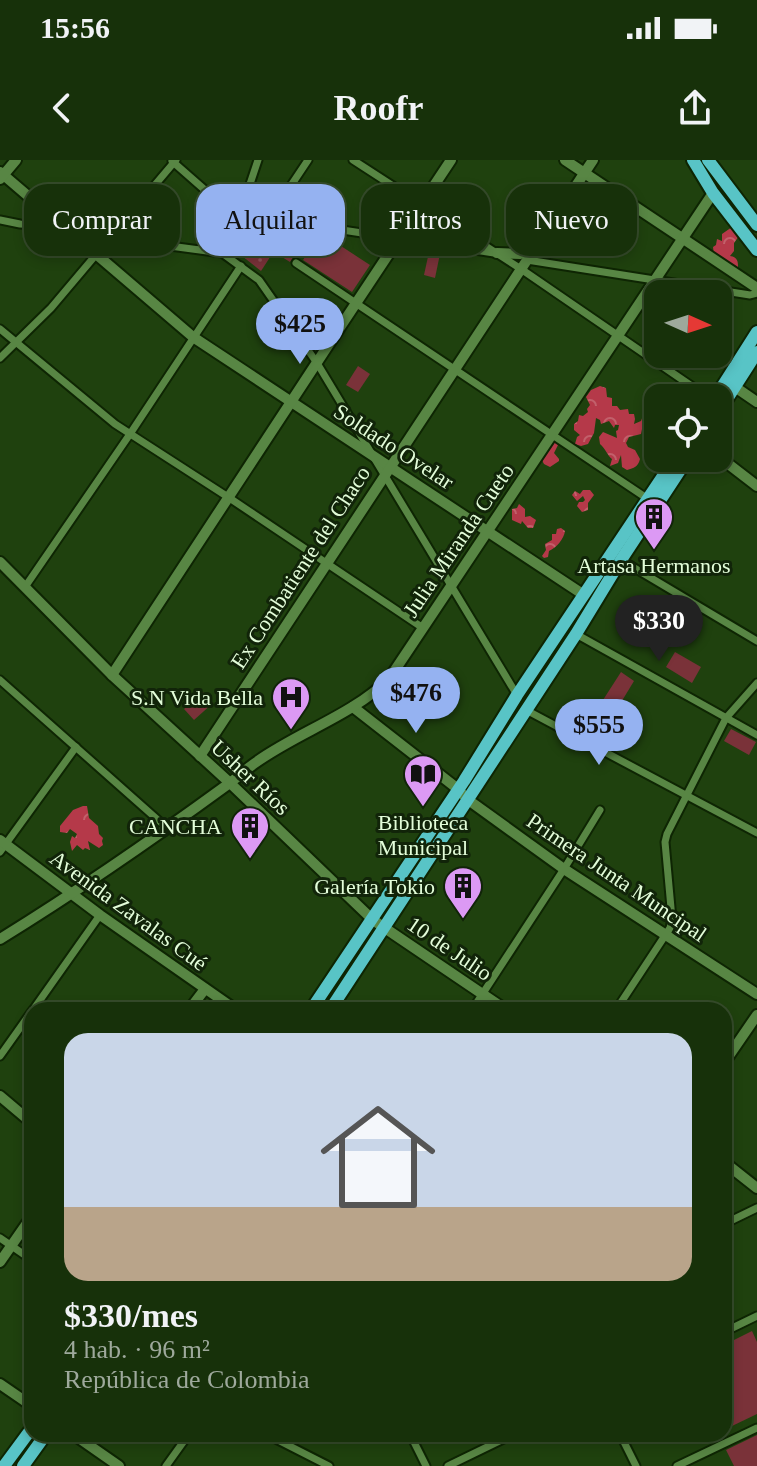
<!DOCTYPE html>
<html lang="es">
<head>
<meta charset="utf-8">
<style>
  :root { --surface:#17310a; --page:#243d18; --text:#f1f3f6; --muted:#9ea99c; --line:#364c2b; --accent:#95b2f1 }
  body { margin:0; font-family:"Times New Roman",serif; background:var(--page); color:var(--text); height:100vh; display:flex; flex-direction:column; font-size:30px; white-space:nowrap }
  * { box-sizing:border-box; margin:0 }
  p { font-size:26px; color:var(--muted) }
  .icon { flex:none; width:44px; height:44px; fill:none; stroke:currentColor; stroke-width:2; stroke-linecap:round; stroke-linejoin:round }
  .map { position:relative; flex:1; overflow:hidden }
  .sheet { position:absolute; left:24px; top:842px; width:708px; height:440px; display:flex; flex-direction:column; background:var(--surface); border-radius:24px; box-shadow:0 4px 12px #0003,0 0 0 2px var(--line) }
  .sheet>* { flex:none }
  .top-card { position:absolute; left:24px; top:24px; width:710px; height:72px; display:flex; gap:16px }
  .needle { width:52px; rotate:93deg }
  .controls { position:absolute; left:644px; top:120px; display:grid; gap:16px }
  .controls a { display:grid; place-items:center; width:88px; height:88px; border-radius:16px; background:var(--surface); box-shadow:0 4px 12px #0003,0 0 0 2px var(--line); font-size:40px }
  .price { position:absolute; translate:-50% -68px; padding:0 18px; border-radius:28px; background:var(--accent); color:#111; font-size:26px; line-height:52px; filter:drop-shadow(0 2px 4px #0008) }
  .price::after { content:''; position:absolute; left:50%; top:48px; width:24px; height:18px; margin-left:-12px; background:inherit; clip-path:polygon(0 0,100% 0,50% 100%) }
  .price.current { background:#222; color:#fff }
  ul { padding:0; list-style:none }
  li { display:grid; align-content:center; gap:16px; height:424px; padding:0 40px }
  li+li { border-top:2px solid var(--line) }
  li span { display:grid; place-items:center; height:248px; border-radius:24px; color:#555 }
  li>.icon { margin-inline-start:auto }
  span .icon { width:144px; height:144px; fill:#fffc; stroke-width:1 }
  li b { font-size:34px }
  .pill { padding:0 28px; border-radius:24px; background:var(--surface); box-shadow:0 4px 12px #0003,0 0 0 2px var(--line); font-size:28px; line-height:72px }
  .pill.current { background:var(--accent); color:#111 }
  .status { display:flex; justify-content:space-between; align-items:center; height:56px; padding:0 40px; background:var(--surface); direction:ltr }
  .status svg { height:22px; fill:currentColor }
  header { display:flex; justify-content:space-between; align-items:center; height:104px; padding:0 40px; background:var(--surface); font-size:36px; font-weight:700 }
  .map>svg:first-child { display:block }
</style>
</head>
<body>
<div class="status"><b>15:56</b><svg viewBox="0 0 49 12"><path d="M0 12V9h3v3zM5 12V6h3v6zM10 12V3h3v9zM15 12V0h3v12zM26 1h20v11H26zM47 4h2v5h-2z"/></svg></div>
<header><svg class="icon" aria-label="back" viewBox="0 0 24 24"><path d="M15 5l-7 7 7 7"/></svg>Roofr<svg class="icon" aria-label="share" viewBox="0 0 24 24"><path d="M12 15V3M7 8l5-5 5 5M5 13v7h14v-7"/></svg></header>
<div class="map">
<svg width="757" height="1306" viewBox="0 0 757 1306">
  <defs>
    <pattern id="forest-crowns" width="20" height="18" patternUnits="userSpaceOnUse" patternTransform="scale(2)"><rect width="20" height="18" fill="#b53949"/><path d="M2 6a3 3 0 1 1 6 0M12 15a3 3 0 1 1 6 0" fill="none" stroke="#c2606b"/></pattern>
    <pattern id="park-dots" width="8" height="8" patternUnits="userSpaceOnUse" patternTransform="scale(2)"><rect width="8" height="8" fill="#7a3239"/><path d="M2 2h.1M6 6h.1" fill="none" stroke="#8d5155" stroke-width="1.8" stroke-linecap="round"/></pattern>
  </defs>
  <rect width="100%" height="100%" fill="#1f410e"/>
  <g fill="url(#forest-crowns)">
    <path d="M732 67 739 76 734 83V91L730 96C738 97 738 102 738 108L736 109 714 95 713 87 716 85 717 79 722 81V74Z"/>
    <path d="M600 226 606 228 607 237 612 238V246H617L620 250 628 249 629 254H634L635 259 634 264 641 261 644 253 650 256 651 261 646 268 642 269 641 274 629 277 626 283 628 287 635 290 640 299C638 307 634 308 627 310L622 307 621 295 618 303 610 306 612 299C607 295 606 289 600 284L599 277 603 272 617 278 616 271 618 270 619 265H615L614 268 609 261 601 264 600 260 596 258 594 273 588 284 581 286 575 284 577 277 580 275 574 270V264L578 261 579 255 583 256 588 252 587 249 590 245 586 237 591 230Z"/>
    <polygon points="554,281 558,282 558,285 554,293 559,299 559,301 550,307 544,304 541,298"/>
    <polygon points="583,330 590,330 594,335 588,343 588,350 582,352 577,346 579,342 583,342 585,340 583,336 577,341 572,335 575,331 580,334"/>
    <polygon points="519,344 525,349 525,357 530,356 536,360 533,368 528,368 522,361 521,364 512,360 512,349 517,348"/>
    <path d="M561 368 565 371C564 379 556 388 549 391L548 397 544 398 542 396 546 390 545 384 552 380V374H556L557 369Z"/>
    <polygon points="83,646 87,646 89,658 98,666 99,674 103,678 102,681 103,685 99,688 88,681 90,690 85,688 83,690 77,685 72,691 70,682 72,676 75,678 77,674 70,669 67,673 60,672 60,666 73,650"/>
  </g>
  <polygon fill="url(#park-dots)" points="249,39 289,68 261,111 218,77"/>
  <g fill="#7a3239">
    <polygon points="294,69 306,77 290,102 277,94"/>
    <polygon points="321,73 370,105 352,132 303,100"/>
    <polygon points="429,92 440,94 435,118 424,115"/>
    <polygon points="358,206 370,214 358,232 346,225"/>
    <polygon points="675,492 701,507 692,523 666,507"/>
    <polygon points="621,512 634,521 617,549 603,540"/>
    <polygon points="203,532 213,543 194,560 184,549"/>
    <polygon points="731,569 756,582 749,595 724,581"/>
    <polygon points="752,1171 757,1182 757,1254 732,1266 724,1248 724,1185"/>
    <polygon points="757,1275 757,1306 734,1306 726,1290"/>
  </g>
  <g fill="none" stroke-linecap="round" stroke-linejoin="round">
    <g stroke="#0e2503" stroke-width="11">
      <g id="street">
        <polyline points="353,0 521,109 709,238"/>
        <polyline points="172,1 230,52"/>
        <polyline points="248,30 296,63 494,93"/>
        <polyline points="276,48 308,0"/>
        <polyline points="0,60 20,64 40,65 51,55"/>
        <polyline points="110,78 222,93 259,120 317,203 517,535"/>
        <polyline points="200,89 248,30 258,0"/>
        <polyline points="527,100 750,135 757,133"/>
        <polyline points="296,103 648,339"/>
        <polyline points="0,169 115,264 228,337 423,468"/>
        <polyline points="0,198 51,148 176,0"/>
        <polyline points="621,400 757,481"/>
        <polyline points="25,427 130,274 241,106"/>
        <polyline points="576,474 757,575"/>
        <polyline points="0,520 167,668"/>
        <polyline points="526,550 757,673"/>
        <polyline points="0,692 76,587"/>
        <polyline points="33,850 100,755"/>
        <polyline points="472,850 564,709 600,650"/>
        <polyline points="616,850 670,768 672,759 665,682 667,674 726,558 757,523"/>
        <polyline points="0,896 32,851"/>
        <polyline points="724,1064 757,1048"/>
        <polyline points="0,1078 32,1100"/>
        <polyline points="724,1172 757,1156"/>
        <polyline points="266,1274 329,1306"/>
        <polyline points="410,1274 426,1306"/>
        <polyline points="620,1274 636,1306"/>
        <polyline points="166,1306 189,1274"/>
        <polyline points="448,1306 514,1274"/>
        <polyline points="677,1306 757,1268"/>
      </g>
    </g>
    <g stroke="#0e2503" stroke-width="14">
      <g id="secondary">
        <polyline points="565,0 757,128"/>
        <polyline points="0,12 193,177 584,435"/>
        <polyline points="0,19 16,0"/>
        <polyline points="497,93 520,94 533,90"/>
        <polyline points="735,227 757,242"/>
        <polyline points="718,296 757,326"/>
        <polyline points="0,402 112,515 230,623 373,760 506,850"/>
        <path d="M112 515C224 343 337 171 451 0"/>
        <polyline points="353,547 458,629 467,639 564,709 757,834"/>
        <polyline points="200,596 593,0"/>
        <polyline points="0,680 100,755 236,850"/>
        <path d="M0 779C78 731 153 679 227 625 237 618 245 610 255 603 298 572 351 556 389 519L713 33"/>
        <polyline points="189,850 205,829"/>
        <polyline points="724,903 757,855"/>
        <polyline points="0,936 32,963"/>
        <polyline points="724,1002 757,1028"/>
        <polyline points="0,1102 32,1056"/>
        <polyline points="0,1224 32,1246"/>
        <polyline points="73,1274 119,1306"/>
      </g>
    </g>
    <g stroke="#0e2503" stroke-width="16">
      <g id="highway">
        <polyline points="693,0 713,33 757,90"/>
        <polyline points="708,0 757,65"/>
        <polyline points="715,238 757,172"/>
        <polyline points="718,253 757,192"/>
        <polyline points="311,850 464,621 517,535 675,298"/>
        <polyline points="330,850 576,474 621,400 688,298"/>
        <polyline points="4,1306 32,1268"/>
        <polyline points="23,1306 46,1274"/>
      </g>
    </g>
    <use href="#street" stroke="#588644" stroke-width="7"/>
    <use href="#secondary" stroke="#588644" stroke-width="10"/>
    <use href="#highway" stroke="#58c4c6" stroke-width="12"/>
  </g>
  <defs>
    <g id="building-pin" transform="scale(2)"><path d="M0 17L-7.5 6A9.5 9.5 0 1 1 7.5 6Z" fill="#dc99f4" stroke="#112409"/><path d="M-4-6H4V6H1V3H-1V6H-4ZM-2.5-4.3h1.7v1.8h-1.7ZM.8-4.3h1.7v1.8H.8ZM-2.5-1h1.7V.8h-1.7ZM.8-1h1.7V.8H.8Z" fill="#111"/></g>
    <g id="hospital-pin" transform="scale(2)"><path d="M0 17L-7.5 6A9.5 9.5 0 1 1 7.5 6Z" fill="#dc99f4" stroke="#112409"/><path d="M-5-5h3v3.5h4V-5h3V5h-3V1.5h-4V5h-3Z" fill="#111"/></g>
    <g id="library-pin" transform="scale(2)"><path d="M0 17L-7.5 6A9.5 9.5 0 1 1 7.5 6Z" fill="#dc99f4" stroke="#112409"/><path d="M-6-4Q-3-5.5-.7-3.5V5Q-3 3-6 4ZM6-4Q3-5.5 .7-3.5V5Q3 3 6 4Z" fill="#111"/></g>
  </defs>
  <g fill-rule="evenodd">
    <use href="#building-pin" x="654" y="357"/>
    <use href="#hospital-pin" x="291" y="537"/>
    <use href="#library-pin" x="423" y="614"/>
    <use href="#building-pin" x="250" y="666"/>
    <use href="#building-pin" x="463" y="726"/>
  </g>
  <g text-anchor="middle" stroke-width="6" stroke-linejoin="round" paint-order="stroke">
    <g font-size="22" fill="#e3fdd9" stroke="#112409">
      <text transform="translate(394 286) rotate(33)" y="8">Soldado Ovelar</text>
      <text transform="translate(458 380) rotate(-56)" y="8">Julia Miranda Cueto</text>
      <text transform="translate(300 407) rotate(-57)" y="8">Ex Combatiente del Chaco</text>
      <text transform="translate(251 617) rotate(43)" y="8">Usher Ríos</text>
      <text transform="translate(617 717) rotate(34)" y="8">Primera Junta Muncipal</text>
      <text transform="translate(129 750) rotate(36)" y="8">Avenida Zavalas Cué</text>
      <text transform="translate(450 788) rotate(34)" y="8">10 de Julio</text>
    </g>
    <g font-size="22" fill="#e3fdd9" stroke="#112409" text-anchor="end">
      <text x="654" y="413" text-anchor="middle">Artasa Hermanos</text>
      <text x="263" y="545">S.N Vida Bella</text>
      <text x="423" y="670" text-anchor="middle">Biblioteca<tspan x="423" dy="25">Municipal</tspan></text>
      <text x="222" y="674">CANCHA</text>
      <text x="435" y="734">Galería Tokio</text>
    </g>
  </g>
</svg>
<div class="controls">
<a><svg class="needle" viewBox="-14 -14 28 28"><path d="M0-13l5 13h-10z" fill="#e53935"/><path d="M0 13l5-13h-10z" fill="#9ea99c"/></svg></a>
<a><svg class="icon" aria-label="locate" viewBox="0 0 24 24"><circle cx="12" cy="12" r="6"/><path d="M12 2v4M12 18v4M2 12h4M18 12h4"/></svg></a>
</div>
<b class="price" style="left:300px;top:206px">$425</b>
<b class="price current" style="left:659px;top:503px">$330</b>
<b class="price" style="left:416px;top:575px">$476</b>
<b class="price" style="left:599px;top:607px">$555</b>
<div class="top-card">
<a class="pill">Comprar</a>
<a class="pill current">Alquilar</a>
<a class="pill">Filtros</a>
<a class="pill">Nuevo</a>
</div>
<section class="sheet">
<ul>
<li><span style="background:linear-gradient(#c9d6e8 70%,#b9a48a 0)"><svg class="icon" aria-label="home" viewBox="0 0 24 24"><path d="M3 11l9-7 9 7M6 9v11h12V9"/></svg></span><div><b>$330/mes</b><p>4 hab. · 96 m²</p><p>República de Colombia</p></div></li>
</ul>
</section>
</div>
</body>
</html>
